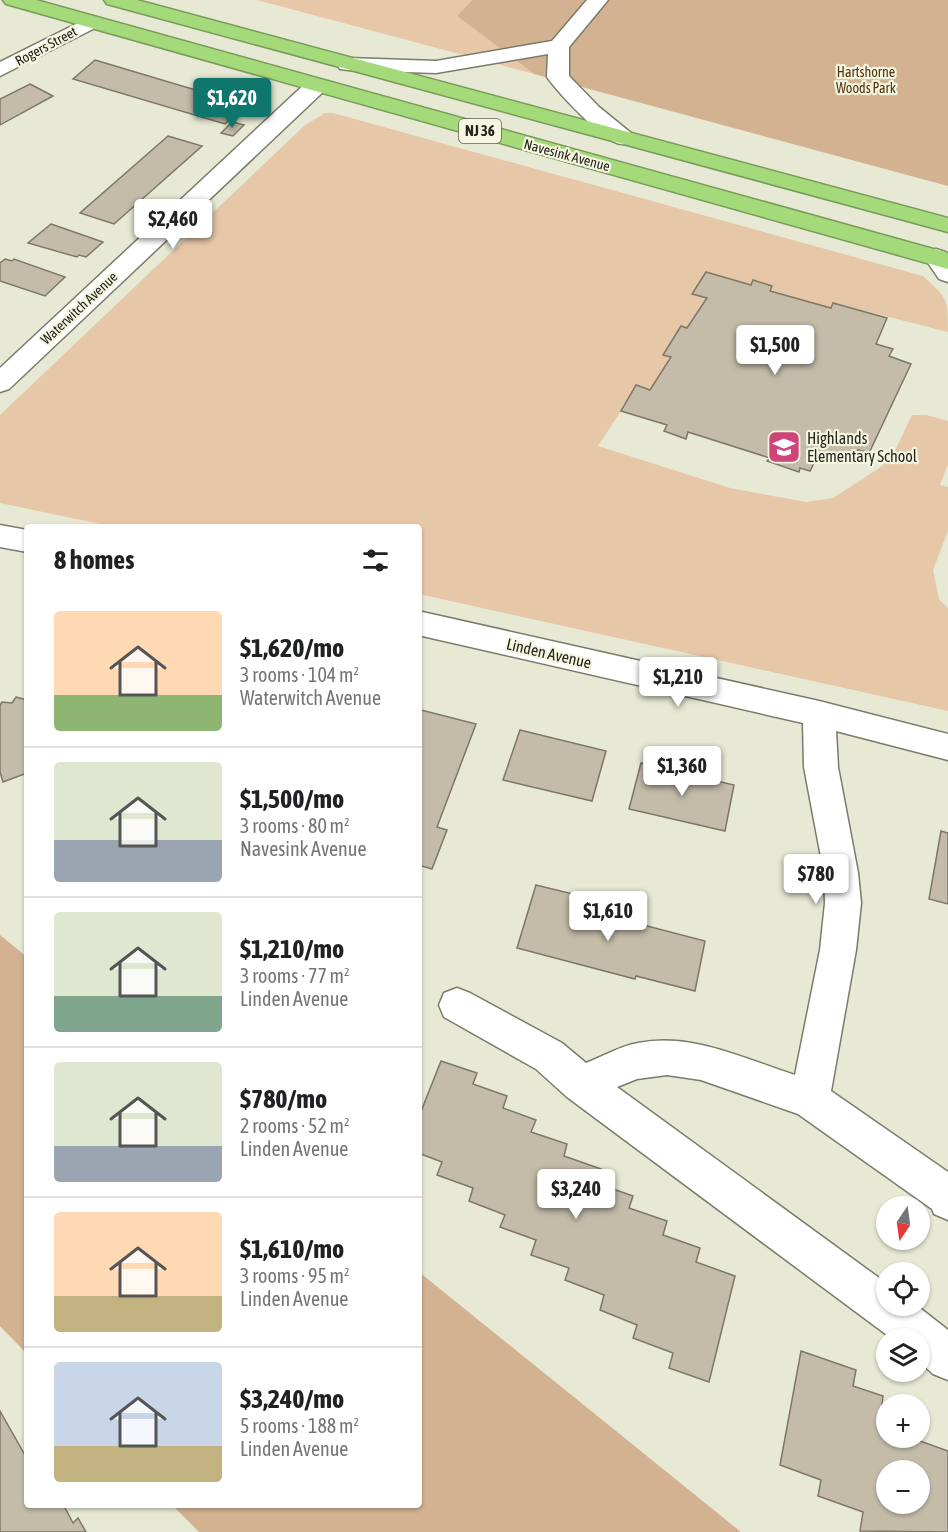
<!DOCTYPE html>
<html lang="en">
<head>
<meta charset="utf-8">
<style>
  :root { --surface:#fff; --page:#f2f2f2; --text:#202124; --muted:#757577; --line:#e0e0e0; --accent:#0f766e }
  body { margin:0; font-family:"Asap Condensed",sans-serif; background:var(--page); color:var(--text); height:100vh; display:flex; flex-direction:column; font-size:22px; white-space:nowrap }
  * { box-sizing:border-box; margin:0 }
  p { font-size:20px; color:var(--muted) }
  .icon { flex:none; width:33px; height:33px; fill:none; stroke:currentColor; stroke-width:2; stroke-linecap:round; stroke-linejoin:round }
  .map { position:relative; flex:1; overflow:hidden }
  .sheet { position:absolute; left:24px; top:524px; width:398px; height:984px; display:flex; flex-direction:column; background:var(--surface); border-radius:6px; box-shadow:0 2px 4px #0004 }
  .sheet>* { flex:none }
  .needle { width:39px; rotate:193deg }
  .fabs { position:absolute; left:876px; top:1196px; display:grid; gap:12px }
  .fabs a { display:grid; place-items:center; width:54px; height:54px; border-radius:50%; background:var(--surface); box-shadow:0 2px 4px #0004; font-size:30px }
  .price { position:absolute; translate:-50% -51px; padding:0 14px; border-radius:6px; background:#fff; color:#222; font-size:20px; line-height:39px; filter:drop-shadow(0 2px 3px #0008) }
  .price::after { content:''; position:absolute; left:50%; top:36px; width:18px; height:14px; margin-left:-9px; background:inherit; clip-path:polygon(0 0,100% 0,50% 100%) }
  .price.active { background:var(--accent); color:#fff }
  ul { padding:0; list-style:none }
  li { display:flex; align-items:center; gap:18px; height:150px; padding:0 30px }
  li+li { border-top:2px solid var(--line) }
  li span { display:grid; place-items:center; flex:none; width:168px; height:120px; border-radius:6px; color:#555 }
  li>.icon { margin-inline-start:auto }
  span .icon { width:72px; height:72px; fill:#fffc; stroke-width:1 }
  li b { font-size:26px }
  h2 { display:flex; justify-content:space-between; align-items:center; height:72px; padding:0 30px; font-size:26px }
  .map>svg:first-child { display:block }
</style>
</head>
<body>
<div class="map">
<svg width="948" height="1532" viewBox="0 0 948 1532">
  <rect width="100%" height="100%" fill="#e7e9d4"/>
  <g fill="#e6c7a8">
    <polygon points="257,0 472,0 457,16 534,74"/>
    <path d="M325 113H333L923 276C948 299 948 298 948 332L834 303 831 308 770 291 772 286 753 280 751 285 692 294 707 298 650 390 621 411 598 446 730 488 806 502 833 498 878 469 892 457 912 415H926L948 421V464L940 485 948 487V531L933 570 939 599 948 608V711L419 594 418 526H110L0 503V415L304 126Z"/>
  </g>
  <g fill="#d3b292">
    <polygon points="472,0 948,0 948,186 534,74 457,16"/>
    <polygon points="0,935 27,957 27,1354 0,1326"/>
    <polygon points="419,1272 741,1532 199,1532 172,1505 418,1504"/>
  </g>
  <g fill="#c4bca9" stroke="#7e7765" stroke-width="1.5" fill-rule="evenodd">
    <polygon points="95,60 246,105 225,124 73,79"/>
    <polygon points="30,84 53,96 0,125 0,99"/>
    <polygon points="232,122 244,125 233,136 221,133"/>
    <polygon points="168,136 202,146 114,224 80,213"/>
    <polygon points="51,224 103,242 86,257 79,255 77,257 28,243"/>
    <polygon points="5,259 12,261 14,259 65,277 45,296 0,281 0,263"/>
    <polygon points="706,272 751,285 753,280 772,286 770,291 831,308 833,303 887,318 876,344 893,349 889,356 911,364 869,453 858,450 854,457 829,463 816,459 810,471 800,468 799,472 767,461 770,458 688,432 686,439 664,431 667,425 621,411 636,385 650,390 671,357 663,355 681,326 687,328 707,298 692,294"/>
    <polygon points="16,697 27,700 27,773 3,782 0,772 0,705 2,702 12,703"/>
    <polygon points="421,710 476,724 437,827 447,830 432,869 418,865 418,717"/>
    <polygon points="520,730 606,751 592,801 503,780"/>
    <polygon points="641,763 734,785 725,831 629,809"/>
    <polygon points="941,831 948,833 948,904 929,899"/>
    <polygon points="536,885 577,895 574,907 705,941 695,991 636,976 635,979 517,948"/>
    <polygon points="441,1061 477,1073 473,1084 507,1096 503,1108 536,1120 531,1132 567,1144 564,1156 601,1169 596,1183 633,1196 629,1208 667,1221 663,1235 700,1248 696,1262 735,1276 709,1382 669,1368 673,1353 633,1338 637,1325 600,1310 604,1295 565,1280 569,1268 531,1255 536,1240 500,1227 505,1215 469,1201 473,1188 437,1175 442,1162 418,1153 418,1119"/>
    <path d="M801 1351 856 1370 853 1386 883 1396 881 1412 886 1414V1437H920V1426H922L920 1441 948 1451V1532L860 1531 863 1512 818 1496 821 1480 780 1465ZM886 1470H920V1503H886Z"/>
    <polygon points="0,1411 25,1455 27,1453 27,1504 63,1504 73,1523 78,1518 86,1532 0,1532"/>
  </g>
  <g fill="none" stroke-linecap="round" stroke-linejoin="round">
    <g stroke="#7a7c69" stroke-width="3">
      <g id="minor">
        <path d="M587 0H608L569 47V76L599 107 631 133 634 138 631 143C626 144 622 145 617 143 599 136 559 94 547 77L548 54 436 73 348 70 340 69 337 64 340 59 348 58 436 61 552 41Z"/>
        <polygon points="92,16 99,18 102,22 99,26 0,76 0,62"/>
        <polygon points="316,80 324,81 327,86 324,91 9,389 0,392 0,368 308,81"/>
        <polygon points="936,249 945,252 948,256 948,282 939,279 924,257 927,252"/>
        <polygon points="0,525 27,530 27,552 0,547"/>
        <path d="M418 611 819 701 948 734V760L836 731 838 767 858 873 861 903 856 950 831 1091 948 1172V1220L934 1214 932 1209 798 1114 701 1080 667 1075 637 1079 617 1087 886 1283V1305H916L948 1330V1380L933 1374 920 1362V1338H891L567 1097 536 1069 444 1017 439 1005 444 993 457 988 470 993 562 1043 586 1063C602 1057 620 1046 638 1043 691 1032 745 1059 795 1075L820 950 825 903 824 873 804 767 803 723 418 635Z"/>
      </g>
    </g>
    <g stroke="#789b5a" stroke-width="3">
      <g id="highway">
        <polygon points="3,0 36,0 948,253 948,269 6,4"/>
        <polygon points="104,0 137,0 948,218 948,232 107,4"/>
      </g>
    </g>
    <use href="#minor" fill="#fff" fill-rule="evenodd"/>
    <use href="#highway" fill="#a4da7a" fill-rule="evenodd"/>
  </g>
  <defs>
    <g id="school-square" transform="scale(1.725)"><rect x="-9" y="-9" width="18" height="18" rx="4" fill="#cf4479" stroke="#f5f6e1"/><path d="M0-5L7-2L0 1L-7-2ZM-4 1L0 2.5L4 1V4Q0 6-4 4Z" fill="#fff"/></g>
  </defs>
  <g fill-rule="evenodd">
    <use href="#school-square" x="784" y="447"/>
  </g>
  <g text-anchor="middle" stroke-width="4.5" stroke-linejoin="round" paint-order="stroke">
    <g font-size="14" fill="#25251e" stroke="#f5f6e1">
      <text transform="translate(46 46) rotate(-28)" y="5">Rogers Street</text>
      <text transform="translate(567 155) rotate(15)" y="5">Navesink Avenue</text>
      <text transform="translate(79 308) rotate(-43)" y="5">Waterwitch Avenue</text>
    </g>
    <g font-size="14" fill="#53330b" stroke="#f5f6e1">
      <text x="866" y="77">Hartshorne<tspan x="866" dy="16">Woods Park</tspan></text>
    </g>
    <rect fill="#f5f6e1" stroke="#636458" stroke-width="1.5" x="459" y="119" width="42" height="24" rx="4.5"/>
    <g font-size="15" font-weight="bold" fill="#25251e">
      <text x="480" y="136">NJ 36</text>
    </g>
    <g font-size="16" fill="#25251e" stroke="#f5f6e1" text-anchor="start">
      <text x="807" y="444">Highlands<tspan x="807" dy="18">Elementary School</tspan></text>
    </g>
    <g font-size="16" fill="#25251e" stroke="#f5f6e1">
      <text transform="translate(549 653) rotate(13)" y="6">Linden Avenue</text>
    </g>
  </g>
</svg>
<div class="fabs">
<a><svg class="needle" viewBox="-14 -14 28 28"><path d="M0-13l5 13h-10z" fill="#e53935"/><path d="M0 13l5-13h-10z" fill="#757577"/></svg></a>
<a><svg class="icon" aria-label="locate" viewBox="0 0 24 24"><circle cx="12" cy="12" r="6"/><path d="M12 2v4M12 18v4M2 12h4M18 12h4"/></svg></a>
<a><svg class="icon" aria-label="layers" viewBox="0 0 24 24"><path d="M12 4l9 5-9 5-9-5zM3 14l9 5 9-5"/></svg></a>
<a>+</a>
<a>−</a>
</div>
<b class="price active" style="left:232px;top:129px">$1,620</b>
<b class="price" style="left:173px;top:250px">$2,460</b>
<b class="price" style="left:775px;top:376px">$1,500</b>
<b class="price" style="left:678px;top:708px">$1,210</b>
<b class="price" style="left:682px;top:797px">$1,360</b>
<b class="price" style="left:816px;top:905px">$780</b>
<b class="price" style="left:608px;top:942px">$1,610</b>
<b class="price" style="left:576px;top:1220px">$3,240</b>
<section class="sheet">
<h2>8 homes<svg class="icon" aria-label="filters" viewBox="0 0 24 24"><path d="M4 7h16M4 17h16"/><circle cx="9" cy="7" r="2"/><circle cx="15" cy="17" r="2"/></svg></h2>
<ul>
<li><span style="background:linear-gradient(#ffd9b3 70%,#8fb573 0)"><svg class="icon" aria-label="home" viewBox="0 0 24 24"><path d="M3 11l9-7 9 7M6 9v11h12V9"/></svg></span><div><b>$1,620/mo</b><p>3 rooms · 104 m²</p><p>Waterwitch Avenue</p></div></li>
<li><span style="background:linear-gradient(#dfe7d0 65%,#9aa5b1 0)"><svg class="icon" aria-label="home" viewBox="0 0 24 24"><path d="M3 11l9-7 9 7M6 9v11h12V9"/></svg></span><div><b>$1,500/mo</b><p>3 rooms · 80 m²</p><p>Navesink Avenue</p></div></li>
<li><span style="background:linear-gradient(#dfe7d0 70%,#7fa58c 0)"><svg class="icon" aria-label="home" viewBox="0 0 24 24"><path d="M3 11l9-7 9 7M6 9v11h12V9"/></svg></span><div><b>$1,210/mo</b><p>3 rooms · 77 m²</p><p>Linden Avenue</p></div></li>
<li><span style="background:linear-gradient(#dfe7d0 70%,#9aa5b1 0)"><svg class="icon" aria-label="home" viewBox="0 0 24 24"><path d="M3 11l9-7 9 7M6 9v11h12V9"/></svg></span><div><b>$780/mo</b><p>2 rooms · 52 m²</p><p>Linden Avenue</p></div></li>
<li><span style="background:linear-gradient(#ffd9b3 70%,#c2b280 0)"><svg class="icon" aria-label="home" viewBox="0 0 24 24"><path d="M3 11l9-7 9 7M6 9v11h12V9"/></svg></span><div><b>$1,610/mo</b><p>3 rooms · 95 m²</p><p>Linden Avenue</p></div></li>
<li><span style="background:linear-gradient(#c9d6e8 70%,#c2b280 0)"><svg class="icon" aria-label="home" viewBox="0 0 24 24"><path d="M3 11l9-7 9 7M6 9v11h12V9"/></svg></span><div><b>$3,240/mo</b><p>5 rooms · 188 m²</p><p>Linden Avenue</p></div></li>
</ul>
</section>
</div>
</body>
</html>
